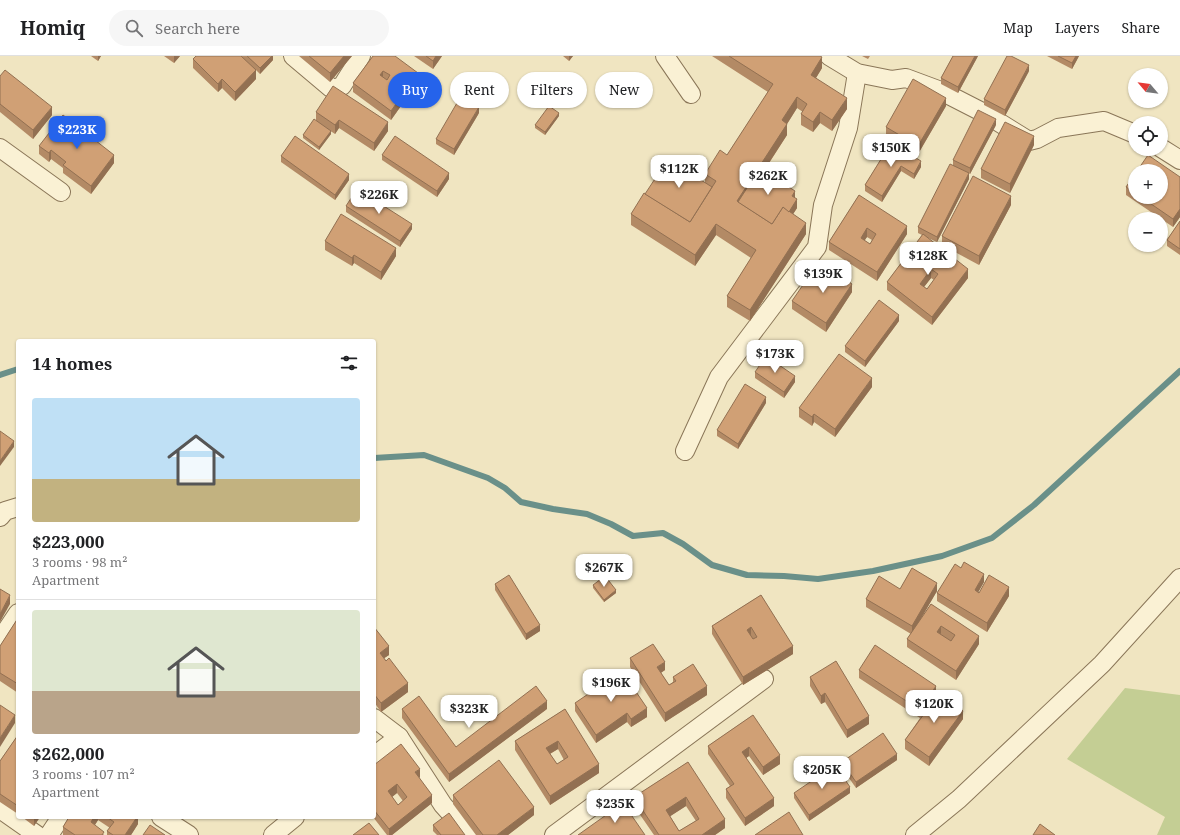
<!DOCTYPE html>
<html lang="en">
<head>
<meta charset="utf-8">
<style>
  :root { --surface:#fff; --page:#f6f6f6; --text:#202124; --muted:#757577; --line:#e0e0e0; --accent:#2563eb }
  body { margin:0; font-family:"Noto Serif",serif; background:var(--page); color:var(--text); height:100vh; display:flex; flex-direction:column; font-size:15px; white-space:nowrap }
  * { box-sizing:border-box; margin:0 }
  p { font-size:13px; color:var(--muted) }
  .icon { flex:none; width:22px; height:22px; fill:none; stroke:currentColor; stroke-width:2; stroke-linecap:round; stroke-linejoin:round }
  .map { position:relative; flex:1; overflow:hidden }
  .details { position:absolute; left:16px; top:283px; width:360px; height:480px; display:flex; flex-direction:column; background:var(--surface); border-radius:4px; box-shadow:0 1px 3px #0004 }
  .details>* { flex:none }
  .top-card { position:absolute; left:388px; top:16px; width:380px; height:36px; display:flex; gap:8px }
  .needle { width:26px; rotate:299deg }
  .controls { position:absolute; left:1128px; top:12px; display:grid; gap:8px }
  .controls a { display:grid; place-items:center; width:40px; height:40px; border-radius:50%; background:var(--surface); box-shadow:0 1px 3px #0004; font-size:20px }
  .price { position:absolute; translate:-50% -34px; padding:0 9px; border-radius:8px; background:#fff; color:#222; font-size:13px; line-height:26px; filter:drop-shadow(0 1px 2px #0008) }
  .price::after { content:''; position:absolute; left:50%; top:24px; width:12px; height:9px; margin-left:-6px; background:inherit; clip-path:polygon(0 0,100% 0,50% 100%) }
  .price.selected { background:var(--accent); color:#fff }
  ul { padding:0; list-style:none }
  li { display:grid; align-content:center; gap:8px; height:212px; padding:0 16px }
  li+li { border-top:1px solid var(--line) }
  li span { display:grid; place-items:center; height:124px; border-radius:4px; color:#555 }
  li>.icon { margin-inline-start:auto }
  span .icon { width:72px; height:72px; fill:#fffc; stroke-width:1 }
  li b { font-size:17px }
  h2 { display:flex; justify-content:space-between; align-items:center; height:48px; padding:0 16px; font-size:17px }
  .chip { padding:0 14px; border-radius:18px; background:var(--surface); box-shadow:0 1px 3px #0004; font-size:14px; line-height:36px }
  .chip.selected { background:var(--accent); color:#fff }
  header { display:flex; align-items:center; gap:24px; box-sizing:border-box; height:56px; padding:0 20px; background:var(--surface); border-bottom:1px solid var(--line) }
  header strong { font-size:19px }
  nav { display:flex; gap:22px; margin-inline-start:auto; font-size:14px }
  .search { width:280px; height:36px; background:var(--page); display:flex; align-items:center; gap:10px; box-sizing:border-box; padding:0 14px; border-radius:22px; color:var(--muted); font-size:15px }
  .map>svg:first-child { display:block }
</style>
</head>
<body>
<header>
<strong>Homiq</strong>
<div class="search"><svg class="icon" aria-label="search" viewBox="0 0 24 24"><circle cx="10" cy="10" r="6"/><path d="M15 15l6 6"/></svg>Search here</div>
<nav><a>Map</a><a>Layers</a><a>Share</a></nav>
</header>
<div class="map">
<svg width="1180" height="779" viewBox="0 0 1180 779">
  <rect width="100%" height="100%" fill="#f0e5c1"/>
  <polygon fill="#c4ce94" points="1125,632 1180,639 1180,779 1157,779 1165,761 1067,703"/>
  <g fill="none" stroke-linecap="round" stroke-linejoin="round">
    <g stroke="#6a9089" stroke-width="6">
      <polyline points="0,319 18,313"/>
      <polyline points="374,402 424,399 488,422 505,432 521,446 553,453 587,458 611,468 633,480 663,477 683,488 712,509 747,519 784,520 818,523 873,515 942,500 992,482 1034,449 1180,315"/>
    </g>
    <g stroke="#8a7658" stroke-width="20">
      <g id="minor">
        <polyline points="293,0 331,32 336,32 342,30 361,0"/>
        <polyline points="665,0 691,38"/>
        <polyline points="829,0 857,17 892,24 906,22 941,35 984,57 1029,85 1037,83 1058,72 1104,65 1135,78"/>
        <polyline points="0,92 61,136"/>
        <polyline points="1161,92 1180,104"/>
        <polyline points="685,395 719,321 817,191 823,149 848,72 857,17"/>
        <polyline points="0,461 5,455 18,451"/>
        <polyline points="0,584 18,557"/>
        <polyline points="374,662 399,681 443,749 470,779"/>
        <polyline points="374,700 399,681"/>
        <polyline points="0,753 37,779"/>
        <polyline points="161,761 189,779"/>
        <polyline points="49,779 61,761"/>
        <polyline points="273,779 295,761"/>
        <polyline points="554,779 764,623"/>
        <polyline points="915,779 959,743 1102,608 1180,522"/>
      </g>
    </g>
    <use href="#minor" stroke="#faf1d4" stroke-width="18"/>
  </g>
  <g fill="#b38a65" fill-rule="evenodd">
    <polygon points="91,0 101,0 98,5"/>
    <polygon points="164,0 180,0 174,7"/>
    <polygon points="196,0 273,0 273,4 260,18 255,13 256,23 235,45 222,32 218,36 193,12 193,3"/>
    <polygon points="299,0 352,0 330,26"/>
    <polygon points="373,0 418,26 391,64 353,36 353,27"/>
    <polygon points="414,0 442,0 433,13"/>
    <polygon points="563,0 573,0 569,5"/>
    <polygon points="712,0 820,0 822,12 816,22 847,53 832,75 820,67 813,76 801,69 801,58 803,56 797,52 787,68 787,79 764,115 795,142 797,152 793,158 806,178 750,265 727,251 727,240 751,202 716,179 695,210 631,169 631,158 645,138 682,112 699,118 697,122 705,127 705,118 727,99 768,36"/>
    <polygon points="862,0 870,0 868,3"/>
    <polygon points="953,0 978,0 958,37 941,28 941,22"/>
    <polygon points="1047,0 1079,0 1072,13"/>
    <polygon points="1029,15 1005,60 984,49 984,43"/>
    <polygon points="0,20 52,59 33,83 0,56"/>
    <polygon points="946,50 918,98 886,80 886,71"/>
    <polygon points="316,56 388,75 374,95 339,72 335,78 317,66 331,78 319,94 303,82 303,79 316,65"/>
    <polygon points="479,57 454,99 436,88 436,83"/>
    <polygon points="559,60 545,79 535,72 535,69"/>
    <path d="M996 69 970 118 969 117V123L937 186 928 182 968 222 932 269 887 234V226L922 179 918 177V171L953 109V104ZM931 222 934 224 927 233 924 231Z"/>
    <polygon points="891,87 921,111 914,123 901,115 882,146 865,135 865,129"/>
    <polygon points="1034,89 1010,137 981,122 981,113"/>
    <polygon points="39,90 114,107 91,138 63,117 63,112 51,103 49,106 39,98"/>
    <polygon points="382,99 449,123 437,141 382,104"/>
    <polygon points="281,100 349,124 335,144 281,106"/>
    <polygon points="1135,118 1135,141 1161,141 1180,121 1180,161 1173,171 1126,139 1126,131"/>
    <path d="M859 139 907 178 877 225 829 194V186ZM867 181 872 184 870 188 864 184Z"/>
    <polygon points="1011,149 979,209 942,189 942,180"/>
    <polygon points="346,150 412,173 400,191 346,156"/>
    <polygon points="1180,165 1180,199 1167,190 1167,184"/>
    <polygon points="325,185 396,200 381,224 354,207 352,210 325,194"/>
    <polygon points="813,227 852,236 826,276 792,253 792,245"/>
    <polygon points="899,265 865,311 845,296 845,290"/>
    <polygon points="755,316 795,326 784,342 755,322"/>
    <polygon points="872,331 835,381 814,366 812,370 799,361 799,352"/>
    <polygon points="766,347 738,393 717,380 717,374"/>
    <polygon points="984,526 978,536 1009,540 987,576 937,545 937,537"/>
    <polygon points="495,528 540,575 526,584 495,534"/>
    <polygon points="593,529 616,537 604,546 593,532"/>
    <polygon points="900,533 937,535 920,564 931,548 979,588 956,624 907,591 907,583 911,578 866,551 866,543"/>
    <polygon points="761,539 793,598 743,629 712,578 712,570"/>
    <polygon points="18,562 18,637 0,625 0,590"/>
    <polygon points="374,571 389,599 384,602 408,636 381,656 374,646"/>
    <polygon points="630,602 665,614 661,617 669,629 673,626 673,621 707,639 665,666 630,611"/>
    <polygon points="859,614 936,635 963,663 929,710 905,693 905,684 920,662 859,622"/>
    <polygon points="810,621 869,668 847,682 825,646 821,648 810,630"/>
    <polygon points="575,647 647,661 631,671 627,666 596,687 575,655"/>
    <polygon points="402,653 456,691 547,653 449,726 402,662"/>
    <path d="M565 653 599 717 550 749 515 694V685ZM558 693 564 704 557 708 550 698Z"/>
    <polygon points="753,659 780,708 763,719 749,700 746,702 774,750 745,770 726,742 726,733 730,730 708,698 708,690"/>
    <polygon points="18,679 18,758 0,746 0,705"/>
    <polygon points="897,704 856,732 842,712 842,706"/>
    <path d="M688 706 725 772 715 779H654L634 750V741ZM686 750 696 765 679 775 670 760Z"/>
    <path d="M374 709 420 721 419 722 432 747 392 779H387L373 761H374ZM397 737 403 745 398 749 392 741Z"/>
    <polygon points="794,737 850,737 809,765 794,742"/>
    <polygon points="453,739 534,759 508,779 476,779 453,748"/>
    <polygon points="22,761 40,761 34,770"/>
    <polygon points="69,761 138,761 138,768 131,779 107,779 107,775 110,772 98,764 95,769 104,779 63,779 63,771"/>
    <polygon points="433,769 465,779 437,779 433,775"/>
  </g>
  <g fill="#927052">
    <polygon points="98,0 101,0 98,5"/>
    <polygon points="174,0 180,0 174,7"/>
    <polygon points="272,0 273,0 273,4 260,18 260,12"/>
    <polygon points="344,0 352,0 330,26 330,17"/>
    <polygon points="436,0 442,0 433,13 433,5"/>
    <polygon points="569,0 573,0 569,5"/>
    <polygon points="975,0 978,0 958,37 958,31"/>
    <polygon points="1076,0 1079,0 1072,13 1072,7"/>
    <polygon points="822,1 822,12 811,30 811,19"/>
    <polygon points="1029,9 1029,15 1005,60 1005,54"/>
    <polygon points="256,14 256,23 235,45 235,36"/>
    <polygon points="383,15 383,23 380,19"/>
    <polygon points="418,17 418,26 391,64 391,55"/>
    <polygon points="222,23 222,32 218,36 218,28"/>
    <polygon points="797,41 797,52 787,68 787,79 741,150 737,145 782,64"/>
    <polygon points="847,42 847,53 832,75 832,64"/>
    <polygon points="946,42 946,50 918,98 918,90"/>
    <polygon points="52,51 52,59 33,83 33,74"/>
    <polygon points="479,51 479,57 454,99 454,93"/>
    <polygon points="820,56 820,67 813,76 813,66"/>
    <polygon points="559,57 559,60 545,79 545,76"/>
    <polygon points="996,63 996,69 970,118 970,112"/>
    <polygon points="339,64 339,72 335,78 335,69"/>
    <polygon points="388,66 388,75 374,95 374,87"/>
    <polygon points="331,75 331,78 319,94 319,91"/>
    <polygon points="1034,80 1034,89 1010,137 1010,128"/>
    <polygon points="51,94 51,103 49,106 49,97"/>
    <polygon points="114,99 114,107 91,138 91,130"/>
    <polygon points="921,105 921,111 914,123 914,118"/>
    <polygon points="699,110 699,118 693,128 693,119"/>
    <polygon points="901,110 901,115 882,146 882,140"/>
    <polygon points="449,117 449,123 437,141 437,135"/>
    <polygon points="969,117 969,123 937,186 937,181"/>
    <polygon points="349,118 349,124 335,144 335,139"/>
    <polygon points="795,135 795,143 792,140"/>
    <polygon points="1011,140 1011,149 979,209 979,200"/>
    <polygon points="797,143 797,152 788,166 788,157"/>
    <polygon points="1180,153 1180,161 1173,171 1173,163"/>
    <polygon points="806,167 806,178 750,265 750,254"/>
    <polygon points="412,168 412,173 400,191 400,185"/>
    <polygon points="716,168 716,179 695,210 695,199"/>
    <polygon points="907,170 907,178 877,225 877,216"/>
    <polygon points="867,172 867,181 861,190 861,182"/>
    <polygon points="396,192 396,200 381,224 381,216"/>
    <polygon points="354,199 354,207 352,210 352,202"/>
    <polygon points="931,213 931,222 920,236 920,228"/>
    <polygon points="968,213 968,222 932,269 932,261"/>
    <polygon points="852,228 852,236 826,276 826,267"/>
    <polygon points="899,259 899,265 865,311 865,305"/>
    <polygon points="795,320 795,326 784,342 784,336"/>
    <polygon points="872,322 872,331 835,381 835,373"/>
    <polygon points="766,341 766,347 738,393 738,388"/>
    <polygon points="814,358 814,366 812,370 812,361"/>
    <polygon points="14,385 14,391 0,410 0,405"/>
    <polygon points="984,518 984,526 975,542 975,534"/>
    <polygon points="937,527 937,535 912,578 912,570"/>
    <polygon points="1009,531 1009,540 987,576 987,567"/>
    <polygon points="616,534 616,537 604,546 604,544"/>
    <polygon points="10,539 10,548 0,566 0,558"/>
    <polygon points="540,569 540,575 526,584 526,578"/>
    <polygon points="941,570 941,578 937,576"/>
    <polygon points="751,571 751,580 747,574"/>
    <polygon points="979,580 979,588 956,624 956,615"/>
    <polygon points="389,590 389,599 380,605 380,597"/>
    <polygon points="793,590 793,598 743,629 743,621"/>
    <polygon points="665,606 665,614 657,619 657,611"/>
    <polygon points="408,627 408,636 381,656 381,647"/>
    <polygon points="707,630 707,639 665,666 665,657"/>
    <polygon points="936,630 936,638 920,655 920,663 920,654"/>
    <polygon points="825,637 825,646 821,648 821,640"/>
    <polygon points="547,645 547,653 449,726 449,718"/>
    <polygon points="647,652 647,661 631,671 631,663"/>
    <polygon points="963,655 963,663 929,710 929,701"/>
    <polygon points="627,657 627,666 596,687 596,679"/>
    <polygon points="15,659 15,667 0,691 0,682"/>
    <polygon points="869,660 869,668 847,682 847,674"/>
    <polygon points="558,685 558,693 546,700 546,692"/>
    <polygon points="749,691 749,700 742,705 742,696"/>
    <polygon points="897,698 897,704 856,732 856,726"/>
    <polygon points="780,699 780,708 763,719 763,711"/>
    <polygon points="599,708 599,717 550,749 550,740"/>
    <polygon points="420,713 420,721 415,725 415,716"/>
    <polygon points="397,728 397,737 388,744 388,735"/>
    <polygon points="850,731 850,737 809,765 809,759"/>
    <polygon points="432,739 432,747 392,779 389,779 389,773"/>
    <polygon points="686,741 686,750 666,763 666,754"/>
    <polygon points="774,742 774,750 745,770 745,762"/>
    <polygon points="534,751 534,759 508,779 497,779"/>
    <polygon points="34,761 40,761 34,770"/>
    <polygon points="94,761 98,761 98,764 91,775 91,766"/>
    <polygon points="137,761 138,761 138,768 131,779 125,779"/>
    <polygon points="725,763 725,772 715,779 702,779"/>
  </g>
  <g fill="#d0a075" stroke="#927052" fill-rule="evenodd">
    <polygon points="196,0 241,0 256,14 235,36 222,23 218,28 193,3"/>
    <polygon points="247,0 272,0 260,12"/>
    <polygon points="309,0 344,0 330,17"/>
    <path d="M373 0H395L418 17 391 55 353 27ZM383 15 390 19 387 24 380 19Z"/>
    <polygon points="426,0 436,0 433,5"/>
    <polygon points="729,0 820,0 822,1 811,19 847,42 832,64 820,56 813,66 801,58 807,48 797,41 782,64 787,68 737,145 772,168 783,151 806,167 750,254 727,240 756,194 716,168 695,199 631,158 644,137 690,166 716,125 705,118 720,94 727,99 773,28"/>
    <polygon points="953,0 975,0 958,31 941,22"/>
    <polygon points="1007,0 1011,0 1029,9 1005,54 984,43"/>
    <polygon points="1058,0 1076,0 1072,7"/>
    <polygon points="5,14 52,51 33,74 0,48 0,20"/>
    <polygon points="913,23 946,42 918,90 886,71"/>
    <polygon points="333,30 388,66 374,87 339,64 335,69 316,56"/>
    <polygon points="461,40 479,51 454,93 436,83"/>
    <polygon points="549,50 559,57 545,76 535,69"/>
    <polygon points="978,54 996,63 970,112 953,104"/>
    <polygon points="63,59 114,99 91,130 63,109 66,106 51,94 49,97 39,90"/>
    <polygon points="314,63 331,75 319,91 303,79"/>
    <polygon points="1005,66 1034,80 1010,128 981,113"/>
    <polygon points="295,80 349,118 335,139 281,100"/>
    <polygon points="395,80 449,117 437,135 382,99"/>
    <polygon points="891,87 921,105 914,118 901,110 882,140 865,129"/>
    <polygon points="1148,99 1180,121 1180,153 1173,163 1141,141 1161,141 1161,115 1137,115"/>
    <polygon points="668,103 682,112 687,103 699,110 693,119 712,131 690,166 645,138"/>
    <polygon points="950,108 969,117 937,181 918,171"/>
    <polygon points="760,112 795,135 792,140 797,143 789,156 783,151 772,168 738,146"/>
    <polygon points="1135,118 1135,137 1126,131"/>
    <polygon points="973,120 1011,140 979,200 942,180"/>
    <polygon points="357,133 412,168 400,185 346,150"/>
    <path d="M859 139 907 170 877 216 829 186ZM867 172 876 178 870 188 861 182Z"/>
    <polygon points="341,158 396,192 381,216 354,199 352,202 325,185"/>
    <polygon points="1180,165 1180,193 1167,184"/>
    <path d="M923 178 968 213 932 261 887 226ZM931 213 938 218 927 233 920 228Z"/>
    <polygon points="825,209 852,228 826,267 792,245 807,223 813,227"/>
    <polygon points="879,244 899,259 865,305 845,290"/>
    <polygon points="839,298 872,322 835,373 814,358 812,361 799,352"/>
    <polygon points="766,300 795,320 784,336 755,316"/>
    <polygon points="745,328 766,341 738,388 717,374"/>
    <polygon points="0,375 14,385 0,405"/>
    <polygon points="964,506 984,518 975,534 979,537 989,519 1009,531 987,567 937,537 955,508 961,512"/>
    <polygon points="912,512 937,527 912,570 866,543 879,520 900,533"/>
    <polygon points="509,519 540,569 526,578 495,528"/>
    <polygon points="605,520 616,534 604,544 593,529"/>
    <polygon points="0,533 10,539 0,558"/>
    <path d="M761 539 793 590 743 621 712 570ZM751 571 757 581 753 583 747 574Z"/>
    <path d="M931 548 979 580 956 615 907 583ZM941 570 955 579 951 585 937 576Z"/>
    <polygon points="18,562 18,628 0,617 0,590"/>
    <polygon points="374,571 389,590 380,597 386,605 389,602 408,627 381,647 374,638"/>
    <polygon points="653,588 665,606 657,611 669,629 676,625 673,621 693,608 707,630 665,657 630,602"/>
    <polygon points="875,589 936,630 920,654 859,614"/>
    <polygon points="836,605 869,660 847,674 825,637 821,640 810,621"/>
    <polygon points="622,615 647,652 631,663 627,657 596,679 575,647"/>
    <polygon points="536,630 547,645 449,718 402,653 419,640 456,691"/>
    <polygon points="935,635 963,655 929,701 905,684 924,658 920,655"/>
    <polygon points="0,649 15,659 0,682"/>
    <path d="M565 653 599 708 550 740 515 685ZM558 685 568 701 557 708 546 692Z"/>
    <polygon points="753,659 780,699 763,711 749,691 742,696 774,742 745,762 726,733 734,728 708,690"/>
    <polygon points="883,677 897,698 856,726 842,706"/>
    <polygon points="18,679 18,750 0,738 0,705"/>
    <path d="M401 688 420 713 415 716 432 739 389 773 374 754V709ZM397 728 407 741 398 749 388 735Z"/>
    <polygon points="499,704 534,751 497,779 483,779 453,739"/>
    <path d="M688 706 725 763 702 779H659L634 741ZM686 741 699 763 679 775 666 754Z"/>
    <polygon points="835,709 850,731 809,759 794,737"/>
    <polygon points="623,747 645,779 578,779"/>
    <polygon points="789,756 803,779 755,779"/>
    <polygon points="449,757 465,779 441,779 433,769"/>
    <polygon points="69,761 94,761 91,766 104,776 102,779 75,779 63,771"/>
    <polygon points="107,761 137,761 125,779 113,779 107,775 114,766"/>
    <polygon points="369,767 379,779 353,779"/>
    <polygon points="1040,768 1055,779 1033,779"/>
    <polygon points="150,769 165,779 143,779"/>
  </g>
</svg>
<div class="controls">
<a><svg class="needle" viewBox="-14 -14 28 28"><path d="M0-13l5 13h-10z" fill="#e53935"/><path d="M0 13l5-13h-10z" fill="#757577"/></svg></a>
<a><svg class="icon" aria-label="locate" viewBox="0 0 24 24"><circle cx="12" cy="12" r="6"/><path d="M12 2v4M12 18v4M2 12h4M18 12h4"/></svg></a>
<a>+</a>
<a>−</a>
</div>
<b class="price selected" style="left:77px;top:94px">$223K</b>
<b class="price" style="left:891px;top:112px">$150K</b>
<b class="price" style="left:679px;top:133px">$112K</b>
<b class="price" style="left:768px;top:140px">$262K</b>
<b class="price" style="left:379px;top:159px">$226K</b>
<b class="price" style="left:928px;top:220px">$128K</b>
<b class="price" style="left:823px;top:238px">$139K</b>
<b class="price" style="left:775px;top:318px">$173K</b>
<b class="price" style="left:604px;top:532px">$267K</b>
<b class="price" style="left:611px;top:647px">$196K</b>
<b class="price" style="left:934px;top:668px">$120K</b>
<b class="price" style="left:469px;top:673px">$323K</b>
<b class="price" style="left:822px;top:734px">$205K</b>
<b class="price" style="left:615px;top:768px">$235K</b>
<div class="top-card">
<a class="chip selected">Buy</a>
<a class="chip">Rent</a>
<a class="chip">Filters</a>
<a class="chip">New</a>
</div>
<section class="details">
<h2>14 homes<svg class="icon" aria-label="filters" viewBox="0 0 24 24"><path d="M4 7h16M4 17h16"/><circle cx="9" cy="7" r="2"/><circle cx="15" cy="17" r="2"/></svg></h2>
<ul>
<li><span style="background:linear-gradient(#bfe0f5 65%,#c2b280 0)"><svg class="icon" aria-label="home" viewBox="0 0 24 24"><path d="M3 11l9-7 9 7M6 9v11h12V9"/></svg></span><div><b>$223,000</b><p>3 rooms · 98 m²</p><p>Apartment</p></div></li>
<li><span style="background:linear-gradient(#dfe7d0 65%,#b9a48a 0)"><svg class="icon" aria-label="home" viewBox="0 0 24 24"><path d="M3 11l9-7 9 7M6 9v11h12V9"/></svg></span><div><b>$262,000</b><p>3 rooms · 107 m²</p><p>Apartment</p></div></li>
</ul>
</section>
</div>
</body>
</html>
